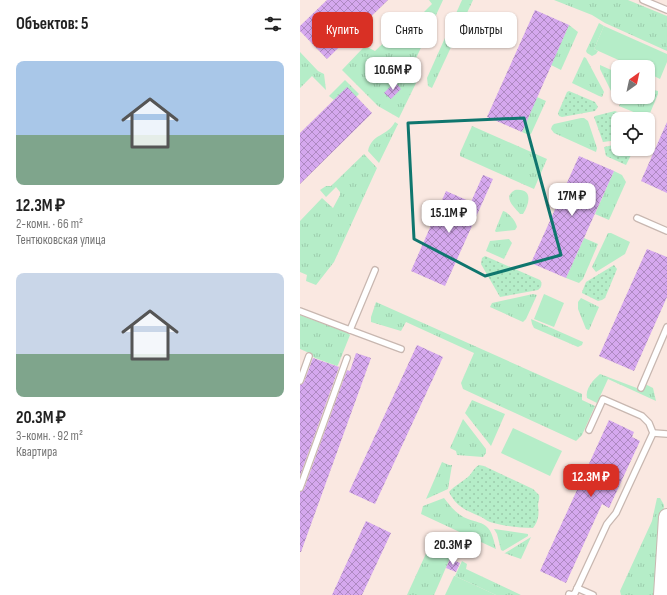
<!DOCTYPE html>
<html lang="ru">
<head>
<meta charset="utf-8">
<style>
  :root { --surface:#fff; --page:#f2f2f2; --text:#222; --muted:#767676; --accent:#d93025 }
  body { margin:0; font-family:"Sofia Sans Condensed",sans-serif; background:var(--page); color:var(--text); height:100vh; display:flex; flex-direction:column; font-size:15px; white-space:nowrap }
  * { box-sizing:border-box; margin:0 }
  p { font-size:13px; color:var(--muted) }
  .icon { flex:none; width:22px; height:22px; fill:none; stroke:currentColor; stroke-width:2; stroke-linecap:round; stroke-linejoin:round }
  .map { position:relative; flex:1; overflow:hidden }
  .details { display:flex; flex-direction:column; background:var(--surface); width:300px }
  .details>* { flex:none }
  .guide { position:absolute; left:12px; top:12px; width:295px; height:36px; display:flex; gap:8px }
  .needle { width:26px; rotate:33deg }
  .controls { position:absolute; left:311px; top:60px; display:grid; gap:8px }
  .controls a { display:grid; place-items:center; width:44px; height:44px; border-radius:8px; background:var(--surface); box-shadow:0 1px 3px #0004; font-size:20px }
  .price { position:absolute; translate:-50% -34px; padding:0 9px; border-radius:8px; background:#fff; color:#222; font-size:13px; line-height:26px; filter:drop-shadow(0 1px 2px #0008) }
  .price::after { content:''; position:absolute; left:50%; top:24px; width:12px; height:9px; margin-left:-6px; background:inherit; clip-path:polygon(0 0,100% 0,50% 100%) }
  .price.active { background:var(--accent); color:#fff }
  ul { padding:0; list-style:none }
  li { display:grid; align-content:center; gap:8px; height:212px; padding:0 16px }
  li span { display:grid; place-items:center; height:124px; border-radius:8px; color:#555 }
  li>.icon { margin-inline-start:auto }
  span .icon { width:72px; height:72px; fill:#fffc; stroke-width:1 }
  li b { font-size:17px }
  h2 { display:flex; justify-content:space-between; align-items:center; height:48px; padding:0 16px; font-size:17px }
  .tag { padding:0 14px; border-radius:8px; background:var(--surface); box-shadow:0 1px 3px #0004; font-size:14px; line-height:36px }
  .tag.active { background:var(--accent); color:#fff }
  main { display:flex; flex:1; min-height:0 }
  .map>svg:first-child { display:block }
</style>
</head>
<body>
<main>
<section class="details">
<h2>Объектов: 5<svg class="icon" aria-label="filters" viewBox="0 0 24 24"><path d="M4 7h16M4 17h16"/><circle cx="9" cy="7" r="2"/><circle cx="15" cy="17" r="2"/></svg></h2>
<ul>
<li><span style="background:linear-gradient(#a9c7e8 60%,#7fa58c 0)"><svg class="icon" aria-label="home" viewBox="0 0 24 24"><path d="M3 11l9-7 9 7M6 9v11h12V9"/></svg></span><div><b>12.3M ₽</b><p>2-комн. · 66 m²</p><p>Тентюковская улица</p></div></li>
<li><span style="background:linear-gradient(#c9d6e8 65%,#7fa58c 0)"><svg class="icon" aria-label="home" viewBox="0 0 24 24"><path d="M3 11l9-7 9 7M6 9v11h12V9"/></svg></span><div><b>20.3M ₽</b><p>3-комн. · 92 m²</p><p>Квартира</p></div></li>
</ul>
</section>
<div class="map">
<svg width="367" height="595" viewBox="0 0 367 595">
  <defs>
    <pattern id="grass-tufts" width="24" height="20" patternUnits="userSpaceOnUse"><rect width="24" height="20" fill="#b5edc8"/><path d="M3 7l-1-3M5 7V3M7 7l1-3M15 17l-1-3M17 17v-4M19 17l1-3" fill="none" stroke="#9cccac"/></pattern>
    <pattern id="park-dots" width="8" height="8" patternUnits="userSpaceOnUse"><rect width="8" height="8" fill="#b5edc8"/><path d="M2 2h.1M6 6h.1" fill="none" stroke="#9cccac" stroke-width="1.8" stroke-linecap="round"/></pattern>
    <pattern id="building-cross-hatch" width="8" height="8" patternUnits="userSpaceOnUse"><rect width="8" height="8" fill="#d5a8ee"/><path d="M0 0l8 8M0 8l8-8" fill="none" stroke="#ae89c1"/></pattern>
  </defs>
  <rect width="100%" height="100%" fill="#fae8e1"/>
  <g fill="url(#grass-tufts)">
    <polygon points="129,0 143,0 112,67 116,70 117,81 99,118 78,106 42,70 63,48 69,48 75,51 108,20 112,24 132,4"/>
    <polygon points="162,0 173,0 132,88 128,86 127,78"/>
    <polygon points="254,0 328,0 367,16 367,51 305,23 292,15"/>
    <polygon points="299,23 304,26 294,49 298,51 296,54 292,56 287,53 286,51"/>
    <polygon points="269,25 278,32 261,70 251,65"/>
    <polygon points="0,52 18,71 24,74 26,90 12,76 0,88"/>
    <polygon points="284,57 286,58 304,92 302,97 299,96 272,83"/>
    <polygon points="300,65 318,73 318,97 320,97 316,99 314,97 300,69"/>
    <polygon points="45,80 59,94 56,97 34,100 29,96"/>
    <polygon points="354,90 358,91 358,94 348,118 319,106 320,104 336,97 348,97 348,92"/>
    <polygon points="237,97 246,101 231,134 229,135 222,132"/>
    <polygon points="281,118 284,118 288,121 297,148 296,152 254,133 251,129 252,126 254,124"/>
    <path d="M95 122 98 124 79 163 68 151C72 133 87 137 95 122Z"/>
    <polygon points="172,126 247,159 234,189 160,156 160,153"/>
    <polygon points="64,154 77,168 34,262 16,285 6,281 7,275 0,272 0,221 22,198 33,208 40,195 40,192 36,187 26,197 20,190 26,186 31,186"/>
    <polygon points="314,171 322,175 326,182 309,220 295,214"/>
    <path d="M215 190C233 188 230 203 223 214H220C214 207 202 197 215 190Z"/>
    <path d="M203 211C208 212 216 221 217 227L215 230 196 232 195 231Z"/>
    <polygon points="308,233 311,233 330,242 325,254 296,272 292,267"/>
    <polygon points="284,238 298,244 283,279 279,283 266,278"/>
    <polygon points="209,239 212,243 204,259 186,251 190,241"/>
    <polygon points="233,294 237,295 226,319 223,322 190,307 192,303"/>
    <polygon points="281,298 299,307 289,330 286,329 278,309 278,302"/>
    <polygon points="76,302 282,394 282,400 295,406 282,435 276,441 163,389 161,383 174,353 106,322 101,331 71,322 71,317"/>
    <polygon points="0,315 48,333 50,335 38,365 37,366 15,358 7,352 0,349"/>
    <polygon points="231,319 283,342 282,345 278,347 234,328 232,324"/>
    <path d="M300 374 342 390 345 384 353 388 356 401 308 379 297 403 287 398C285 389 293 380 300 374Z"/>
    <polygon points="172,400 205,414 191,446 165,413"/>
    <polygon points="163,419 186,449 186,453 183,457 157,455 156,451 150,448"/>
    <polygon points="142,462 149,465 152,465 148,489 126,499"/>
    <path d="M144 498C151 507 157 515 168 519 175 522 183 522 188 528 193 534 194 542 196 549L121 514 123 506Z"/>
    <polygon points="357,498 360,498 364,505 357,595 321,595 320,591 352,521"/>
    <polygon points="194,529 228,534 228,536 203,551 201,550 197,534"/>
    <polygon points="231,537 221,559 204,553 205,553"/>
    <polygon points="129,547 132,547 151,556 134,595 107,595"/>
    <polygon points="162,561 167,564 166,569 221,595 196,595 155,576"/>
  </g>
  <g fill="url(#park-dots)">
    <polygon points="269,91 295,102 298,107 295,111 262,117 259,116 258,113 267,92"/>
    <polygon points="315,111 333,119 318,119 318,140 303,142 294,117 295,116"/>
    <polygon points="318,144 318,149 334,149 326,165 306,156 304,147"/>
    <path d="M185 256 240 280C243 284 241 288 238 290L200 297 181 264 182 258Z"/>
    <polygon points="314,265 317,269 305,298 302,300 298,301 282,293 282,292 286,282"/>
    <path d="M179 465 184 466 233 489 239 495C240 499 238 502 238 505 239 514 239 520 233 528 219 528 203 526 190 522 186 521 183 517 179 516 165 510 156 506 149 492 155 485 164 481 170 475 173 471 175 467 179 465Z"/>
  </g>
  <g fill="#b5edc8">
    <polygon points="304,26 367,54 367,62 360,79 348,73 348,67 334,67 294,49"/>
    <polygon points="244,294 264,303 254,327 234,319"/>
    <polygon points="213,428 262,451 250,476 201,453"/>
    <polygon points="154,576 155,576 196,595 145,595"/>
  </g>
  <g fill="url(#building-cross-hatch)">
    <polygon points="27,0 88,0 27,59 0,31 0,26"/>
    <polygon points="235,10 269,25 222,132 187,117"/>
    <polygon points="95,82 101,89 91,99 84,93"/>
    <polygon points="47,87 72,113 0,184 0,133"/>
    <polygon points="367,122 367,193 341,181"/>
    <polygon points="279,156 314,171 266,278 231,263"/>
    <polygon points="183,175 193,179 145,286 111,271 146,191 171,202"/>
    <polygon points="347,249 367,257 367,297 334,371 299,356"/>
    <polygon points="117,345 143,357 75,504 49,492"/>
    <polygon points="56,353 71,358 1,552 0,552 0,492 4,489 47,370 50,371"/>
    <polygon points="13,358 39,367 0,476 0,385 4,382"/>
    <polygon points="309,420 334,432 332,437 340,441 309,508 302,504 266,583 240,571"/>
    <polygon points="66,521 91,533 62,595 32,595"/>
    <polygon points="150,559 160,563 156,572 146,568"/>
  </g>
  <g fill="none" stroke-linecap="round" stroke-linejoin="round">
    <g stroke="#c8b7b0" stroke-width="8">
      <g id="lane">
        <polyline points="343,0 367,10"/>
        <polyline points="337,218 367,231"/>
        <polyline points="0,311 50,330 75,270"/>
        <polyline points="50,330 101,349"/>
        <polyline points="0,381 9,356"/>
        <polyline points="341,388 367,327"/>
        <polyline points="353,433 367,434"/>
        <polyline points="0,488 47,358"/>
        <polyline points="277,588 293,595"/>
        <polyline points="269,594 272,595 275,593 307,524 316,513 353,433 349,423 342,416 303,399 289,430"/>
      </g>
    </g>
    <g stroke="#c8b7b0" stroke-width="18">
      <polyline id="secondary" points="362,595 367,517"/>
    </g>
    <use href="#lane" stroke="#fff" stroke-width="5.5"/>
    <use href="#secondary" stroke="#fff" stroke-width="16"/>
  </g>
  <path fill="none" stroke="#0f766e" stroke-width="3" stroke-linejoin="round" d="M224 118 261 255 185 276 114 239 108 123Z"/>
</svg>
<div class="controls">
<a><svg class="needle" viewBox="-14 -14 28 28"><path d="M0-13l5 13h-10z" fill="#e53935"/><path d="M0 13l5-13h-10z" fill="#767676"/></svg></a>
<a><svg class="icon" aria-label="locate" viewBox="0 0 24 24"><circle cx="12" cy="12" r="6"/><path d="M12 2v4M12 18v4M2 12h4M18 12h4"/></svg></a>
</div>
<b class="price" style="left:93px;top:91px">10.6M ₽</b>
<b class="price" style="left:272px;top:217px">17M ₽</b>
<b class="price" style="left:149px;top:234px">15.1M ₽</b>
<b class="price active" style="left:291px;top:498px">12.3M ₽</b>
<b class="price" style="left:153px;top:566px">20.3M ₽</b>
<div class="guide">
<a class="tag active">Купить</a>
<a class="tag">Снять</a>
<a class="tag">Фильтры</a>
</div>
</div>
</main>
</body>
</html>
